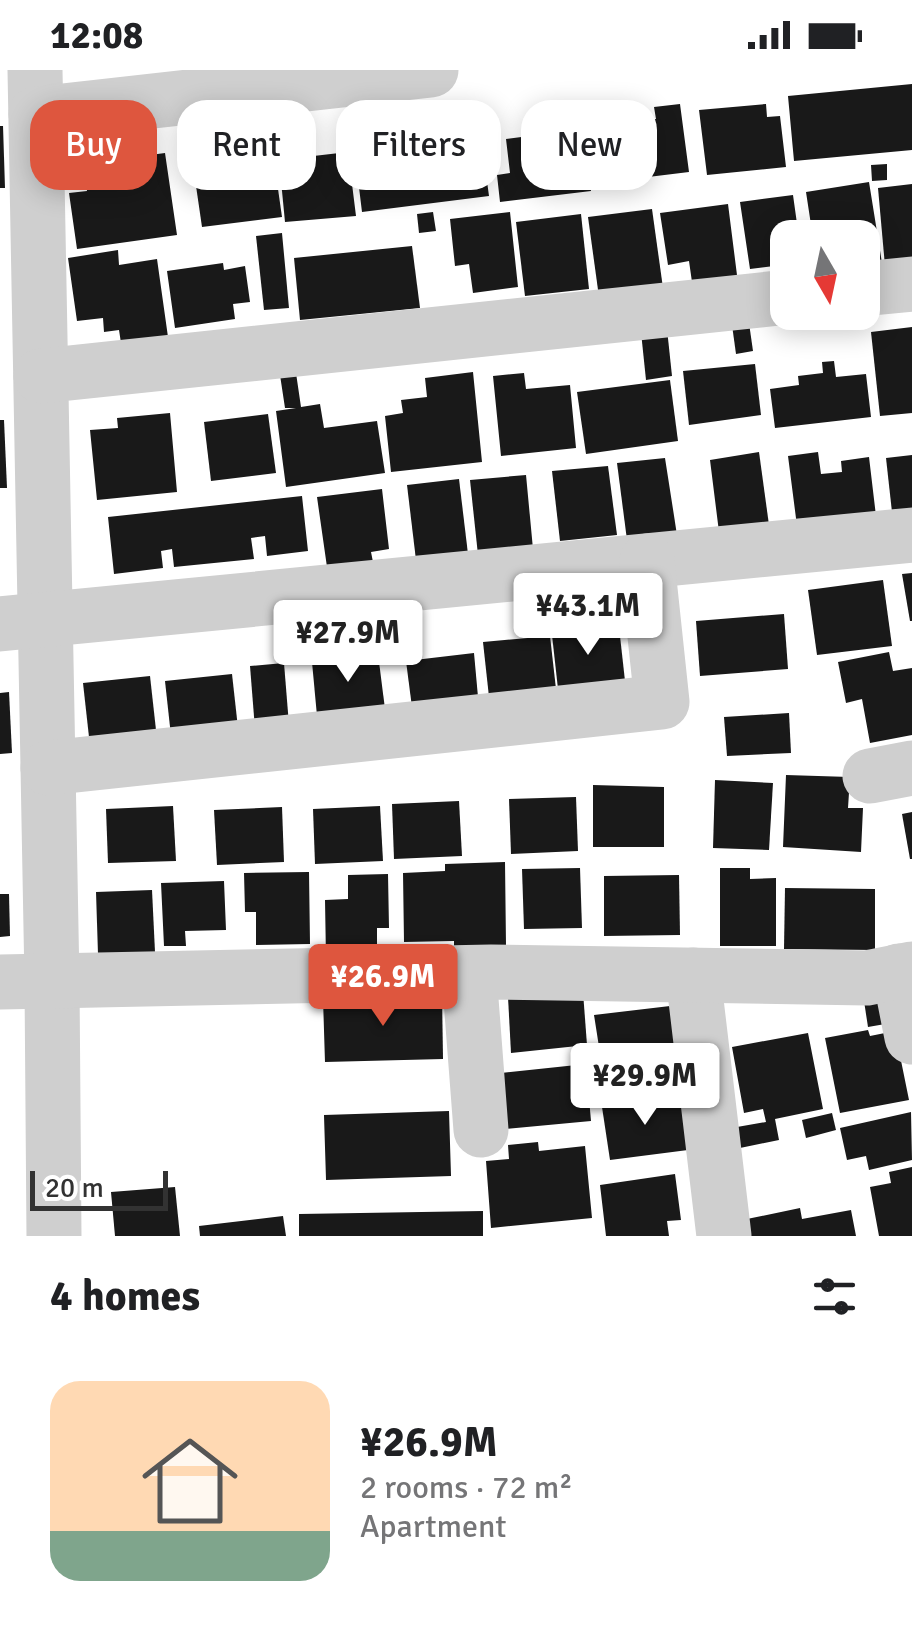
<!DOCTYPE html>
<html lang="en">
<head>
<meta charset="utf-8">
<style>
  :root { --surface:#fff; --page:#f6f6f6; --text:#202124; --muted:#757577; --line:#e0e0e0; --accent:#de563e }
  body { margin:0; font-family:Signika,sans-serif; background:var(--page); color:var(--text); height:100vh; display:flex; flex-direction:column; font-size:38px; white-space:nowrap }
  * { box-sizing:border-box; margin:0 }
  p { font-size:32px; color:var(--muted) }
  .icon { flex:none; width:55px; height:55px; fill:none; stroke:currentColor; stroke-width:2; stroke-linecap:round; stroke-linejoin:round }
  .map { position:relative; height:1166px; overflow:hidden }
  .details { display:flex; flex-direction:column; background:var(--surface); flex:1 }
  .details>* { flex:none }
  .guide { position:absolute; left:30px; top:30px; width:852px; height:90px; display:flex; gap:20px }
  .needle { width:65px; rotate:171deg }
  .fabs { position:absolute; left:770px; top:150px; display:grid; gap:20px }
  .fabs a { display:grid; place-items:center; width:110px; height:110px; border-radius:20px; background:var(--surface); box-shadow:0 5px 25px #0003; font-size:50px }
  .scale { position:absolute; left:30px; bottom:25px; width:138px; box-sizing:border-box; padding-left:10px; border:5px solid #323232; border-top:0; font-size:28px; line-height:35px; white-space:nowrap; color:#323232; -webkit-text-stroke:8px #fff; paint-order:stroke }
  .price { position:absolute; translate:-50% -85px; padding:0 22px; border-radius:10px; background:#fff; color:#222; font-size:32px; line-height:65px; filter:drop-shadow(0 2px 5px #0008) }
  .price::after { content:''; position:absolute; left:50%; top:60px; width:30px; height:22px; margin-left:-15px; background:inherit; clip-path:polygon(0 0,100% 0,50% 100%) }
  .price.current { background:var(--accent); color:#fff }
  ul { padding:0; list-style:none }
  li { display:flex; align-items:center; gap:30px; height:250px; padding:0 50px }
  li+li { border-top:2px solid var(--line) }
  li span { display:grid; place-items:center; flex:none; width:280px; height:200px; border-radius:30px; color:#555 }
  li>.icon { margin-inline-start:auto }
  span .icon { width:120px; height:120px; fill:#fffc; stroke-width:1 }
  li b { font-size:42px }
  h2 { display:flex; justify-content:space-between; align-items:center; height:120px; padding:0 50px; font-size:42px }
  .chip { padding:0 35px; border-radius:30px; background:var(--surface); box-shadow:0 5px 25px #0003; font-size:35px; line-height:90px }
  .chip.current { background:var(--accent); color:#fff }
  .status { display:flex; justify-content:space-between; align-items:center; height:70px; padding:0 50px; background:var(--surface); direction:ltr }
  .status svg { height:28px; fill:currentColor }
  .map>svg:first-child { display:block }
</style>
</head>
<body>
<div class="status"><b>12:08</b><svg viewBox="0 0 49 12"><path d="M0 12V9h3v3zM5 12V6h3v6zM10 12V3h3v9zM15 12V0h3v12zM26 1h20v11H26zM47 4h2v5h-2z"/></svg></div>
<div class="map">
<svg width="912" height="1166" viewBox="0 0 912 1166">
  <rect width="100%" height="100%" fill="#fff"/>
  <g fill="#191919">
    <polygon points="912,14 912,80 794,91 788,26"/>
    <polygon points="680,34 689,102 599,113 592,57 656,49 654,37"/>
    <polygon points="766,34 767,47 780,46 786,97 707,105 699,40"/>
    <polygon points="423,43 425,52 478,45 489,126 362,142 357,101 382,98 376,49"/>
    <polygon points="0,56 3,56 5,118 0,118"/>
    <polygon points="583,59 591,121 500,132 497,105 510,103 506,69"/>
    <polygon points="348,82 356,146 285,152 279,90"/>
    <polygon points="165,83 177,165 77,179 69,123 87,121 83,94"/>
    <polygon points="887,94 887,110 872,111 871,95"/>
    <polygon points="275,98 282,147 202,157 195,109"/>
    <polygon points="869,112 882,193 862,196 862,168 813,168 806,122"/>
    <polygon points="912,114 912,194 885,196 878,118"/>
    <polygon points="793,125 799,168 788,168 788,203 783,203 782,195 750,199 740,132"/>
    <polygon points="728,134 738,213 693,219 689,191 668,195 660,143"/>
    <polygon points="652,139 663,218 599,227 588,147"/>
    <polygon points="433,142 436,161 419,163 417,144"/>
    <polygon points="510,142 518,217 473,223 469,194 455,196 450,149"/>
    <polygon points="581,144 589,219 525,226 516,152"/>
    <polygon points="282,163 289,238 264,240 256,166"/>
    <polygon points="412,176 420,238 300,250 294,188"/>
    <polygon points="118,180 119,195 157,189 168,267 121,273 119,260 104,262 103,248 77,251 68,188"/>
    <polygon points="223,193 224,200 245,196 250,232 233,234 235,249 175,258 167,201"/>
    <polygon points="749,253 753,281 736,284 732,255"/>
    <polygon points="912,257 912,343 880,346 871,262"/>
    <polygon points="667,259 672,306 646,310 641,262"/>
    <polygon points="834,291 836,307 866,304 871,347 775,358 770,319 799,315 798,306 823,303 822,292"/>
    <polygon points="755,294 761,345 689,355 683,301"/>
    <polygon points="473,302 482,392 391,402 385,346 403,343 401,330 427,327 425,308"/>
    <polygon points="296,303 301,337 320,334 324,358 377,351 385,403 286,417 276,341 296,338 285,338 280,305"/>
    <polygon points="524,303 526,319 570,315 576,378 501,386 493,306"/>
    <polygon points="670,310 678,371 586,384 577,322"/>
    <polygon points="170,343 177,422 97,430 90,360 118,358 117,348"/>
    <polygon points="268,344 276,403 211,411 204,352"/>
    <polygon points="0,350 4,350 7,418 0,418"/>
    <polygon points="759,382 769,455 719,462 710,390"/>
    <polygon points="818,382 821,404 842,402 841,391 869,387 876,446 797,456 788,386"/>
    <polygon points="912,385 912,449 893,451 886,388"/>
    <polygon points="665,388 677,465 627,470 617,393"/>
    <polygon points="608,396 617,465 560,471 552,401"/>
    <polygon points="526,405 533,479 478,485 470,410"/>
    <polygon points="459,409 468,484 416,490 407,415"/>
    <polygon points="382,419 389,479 371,482 374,497 328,504 317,427"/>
    <polygon points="302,426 308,481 267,486 265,466 251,468 254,489 174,497 172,479 161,481 163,498 114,504 108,447"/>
    <polygon points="912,503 912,551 910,551 902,504"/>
    <polygon points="883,510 892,576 817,585 808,520"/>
    <polygon points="784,544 788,599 700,606 696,551"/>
    <polygon points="619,557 625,611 558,619 552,565"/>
    <polygon points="550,566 556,619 489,627 483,572"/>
    <polygon points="889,582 893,601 912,598 912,665 870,673 862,629 846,633 838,592"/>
    <polygon points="474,583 479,638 413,645 406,591"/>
    <polygon points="378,584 385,639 317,646 312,592"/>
    <polygon points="284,593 289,655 255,659 250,596"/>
    <polygon points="232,604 238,658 171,666 165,611"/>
    <polygon points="150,606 156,660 89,667 83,613"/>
    <polygon points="9,622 12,683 0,684 0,623"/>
    <polygon points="789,643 791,683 727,686 724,647"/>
    <polygon points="786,705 850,707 848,738 863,738 861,782 783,777"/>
    <polygon points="715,710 773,713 769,780 713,778"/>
    <polygon points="593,715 664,717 664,777 593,777"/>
    <polygon points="576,727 578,781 511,784 509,729"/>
    <polygon points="459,731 462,786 394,789 392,734"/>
    <polygon points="173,736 176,791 108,793 106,739"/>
    <polygon points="380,736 383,791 315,794 313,739"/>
    <polygon points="282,737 284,792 217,795 214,740"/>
    <polygon points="912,742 912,789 910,789 902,744"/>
    <polygon points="505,792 506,876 454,878 454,871 404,872 403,803 445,801 445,794"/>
    <polygon points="580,798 582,858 524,859 522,799"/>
    <polygon points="720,798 750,798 750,809 776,808 776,876 720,876"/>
    <polygon points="309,802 310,874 256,875 256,842 245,842 244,803"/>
    <polygon points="388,804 389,858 377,858 377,888 326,889 325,830 348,829 348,805"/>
    <polygon points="679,805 680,865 604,866 604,806"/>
    <polygon points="224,811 226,860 185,861 186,876 164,876 161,813"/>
    <polygon points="785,818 875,819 875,880 784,879"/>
    <polygon points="152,820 155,882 98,884 96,822"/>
    <polygon points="0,824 9,824 10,866 0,867"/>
    <polygon points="583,922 587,975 511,983 508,927"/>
    <polygon points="442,925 443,989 325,992 323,929"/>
    <polygon points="887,927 891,953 868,957 864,931"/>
    <polygon points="670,936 677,986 602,996 594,945"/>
    <polygon points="868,960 870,966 895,961 909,1030 840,1043 825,968"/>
    <polygon points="808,963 823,1039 775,1049 779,1070 740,1078 737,1057 766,1052 763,1039 744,1043 732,977"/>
    <polygon points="586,994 591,1051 506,1059 501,1003"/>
    <polygon points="681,1026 688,1080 610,1090 602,1037"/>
    <polygon points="449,1041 451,1106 326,1110 324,1045"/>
    <polygon points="911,1042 912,1090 869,1100 866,1086 847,1090 840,1058"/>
    <polygon points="832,1043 836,1060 806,1068 802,1050"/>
    <polygon points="538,1072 539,1081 585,1076 592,1148 491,1158 486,1091 509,1089 508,1075"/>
    <polygon points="912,1097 912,1166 879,1166 870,1117 891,1113 889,1102"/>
    <polygon points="675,1104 681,1150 667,1151 669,1166 606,1166 600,1115"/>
    <polygon points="175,1117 180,1166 115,1166 111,1122"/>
    <polygon points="800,1138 802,1149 851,1140 856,1166 750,1166 747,1149"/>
    <polygon points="483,1141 483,1166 299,1166 299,1144"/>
    <polygon points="283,1146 286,1166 200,1166 199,1156"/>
  </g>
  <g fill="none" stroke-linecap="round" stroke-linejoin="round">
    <g stroke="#cfcfcf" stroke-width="55">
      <polyline points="35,0 52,912 54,1166"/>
      <polyline points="36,44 431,0"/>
      <polyline points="862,219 912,214"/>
      <polyline points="41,306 788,227"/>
      <polyline points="0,554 912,465"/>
      <polyline points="48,698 662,632 647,491"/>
      <polyline points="870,706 912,698"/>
      <polyline points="899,901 912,967"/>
      <polyline points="469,903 481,1060"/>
      <polyline points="693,905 724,1166"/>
      <polyline points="0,912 491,902 867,908 912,899"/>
    </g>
  </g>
</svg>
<div class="fabs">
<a><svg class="needle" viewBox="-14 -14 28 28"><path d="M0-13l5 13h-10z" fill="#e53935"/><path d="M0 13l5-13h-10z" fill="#757577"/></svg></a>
</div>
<div class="scale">20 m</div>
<b class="price" style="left:588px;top:588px">¥43.1M</b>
<b class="price" style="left:348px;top:615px">¥27.9M</b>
<b class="price current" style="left:383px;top:959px">¥26.9M</b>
<b class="price" style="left:645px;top:1058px">¥29.9M</b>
<div class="guide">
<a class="chip current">Buy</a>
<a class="chip">Rent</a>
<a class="chip">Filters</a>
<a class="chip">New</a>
</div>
</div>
<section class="details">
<h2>4 homes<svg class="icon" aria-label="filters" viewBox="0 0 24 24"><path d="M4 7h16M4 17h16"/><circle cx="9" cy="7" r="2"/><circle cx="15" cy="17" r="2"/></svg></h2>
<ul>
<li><span style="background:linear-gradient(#ffd9b3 75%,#7fa58c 0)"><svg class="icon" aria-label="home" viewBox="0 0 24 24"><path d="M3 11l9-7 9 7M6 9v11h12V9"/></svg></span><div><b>¥26.9M</b><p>2 rooms · 72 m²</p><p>Apartment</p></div></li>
</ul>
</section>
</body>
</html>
